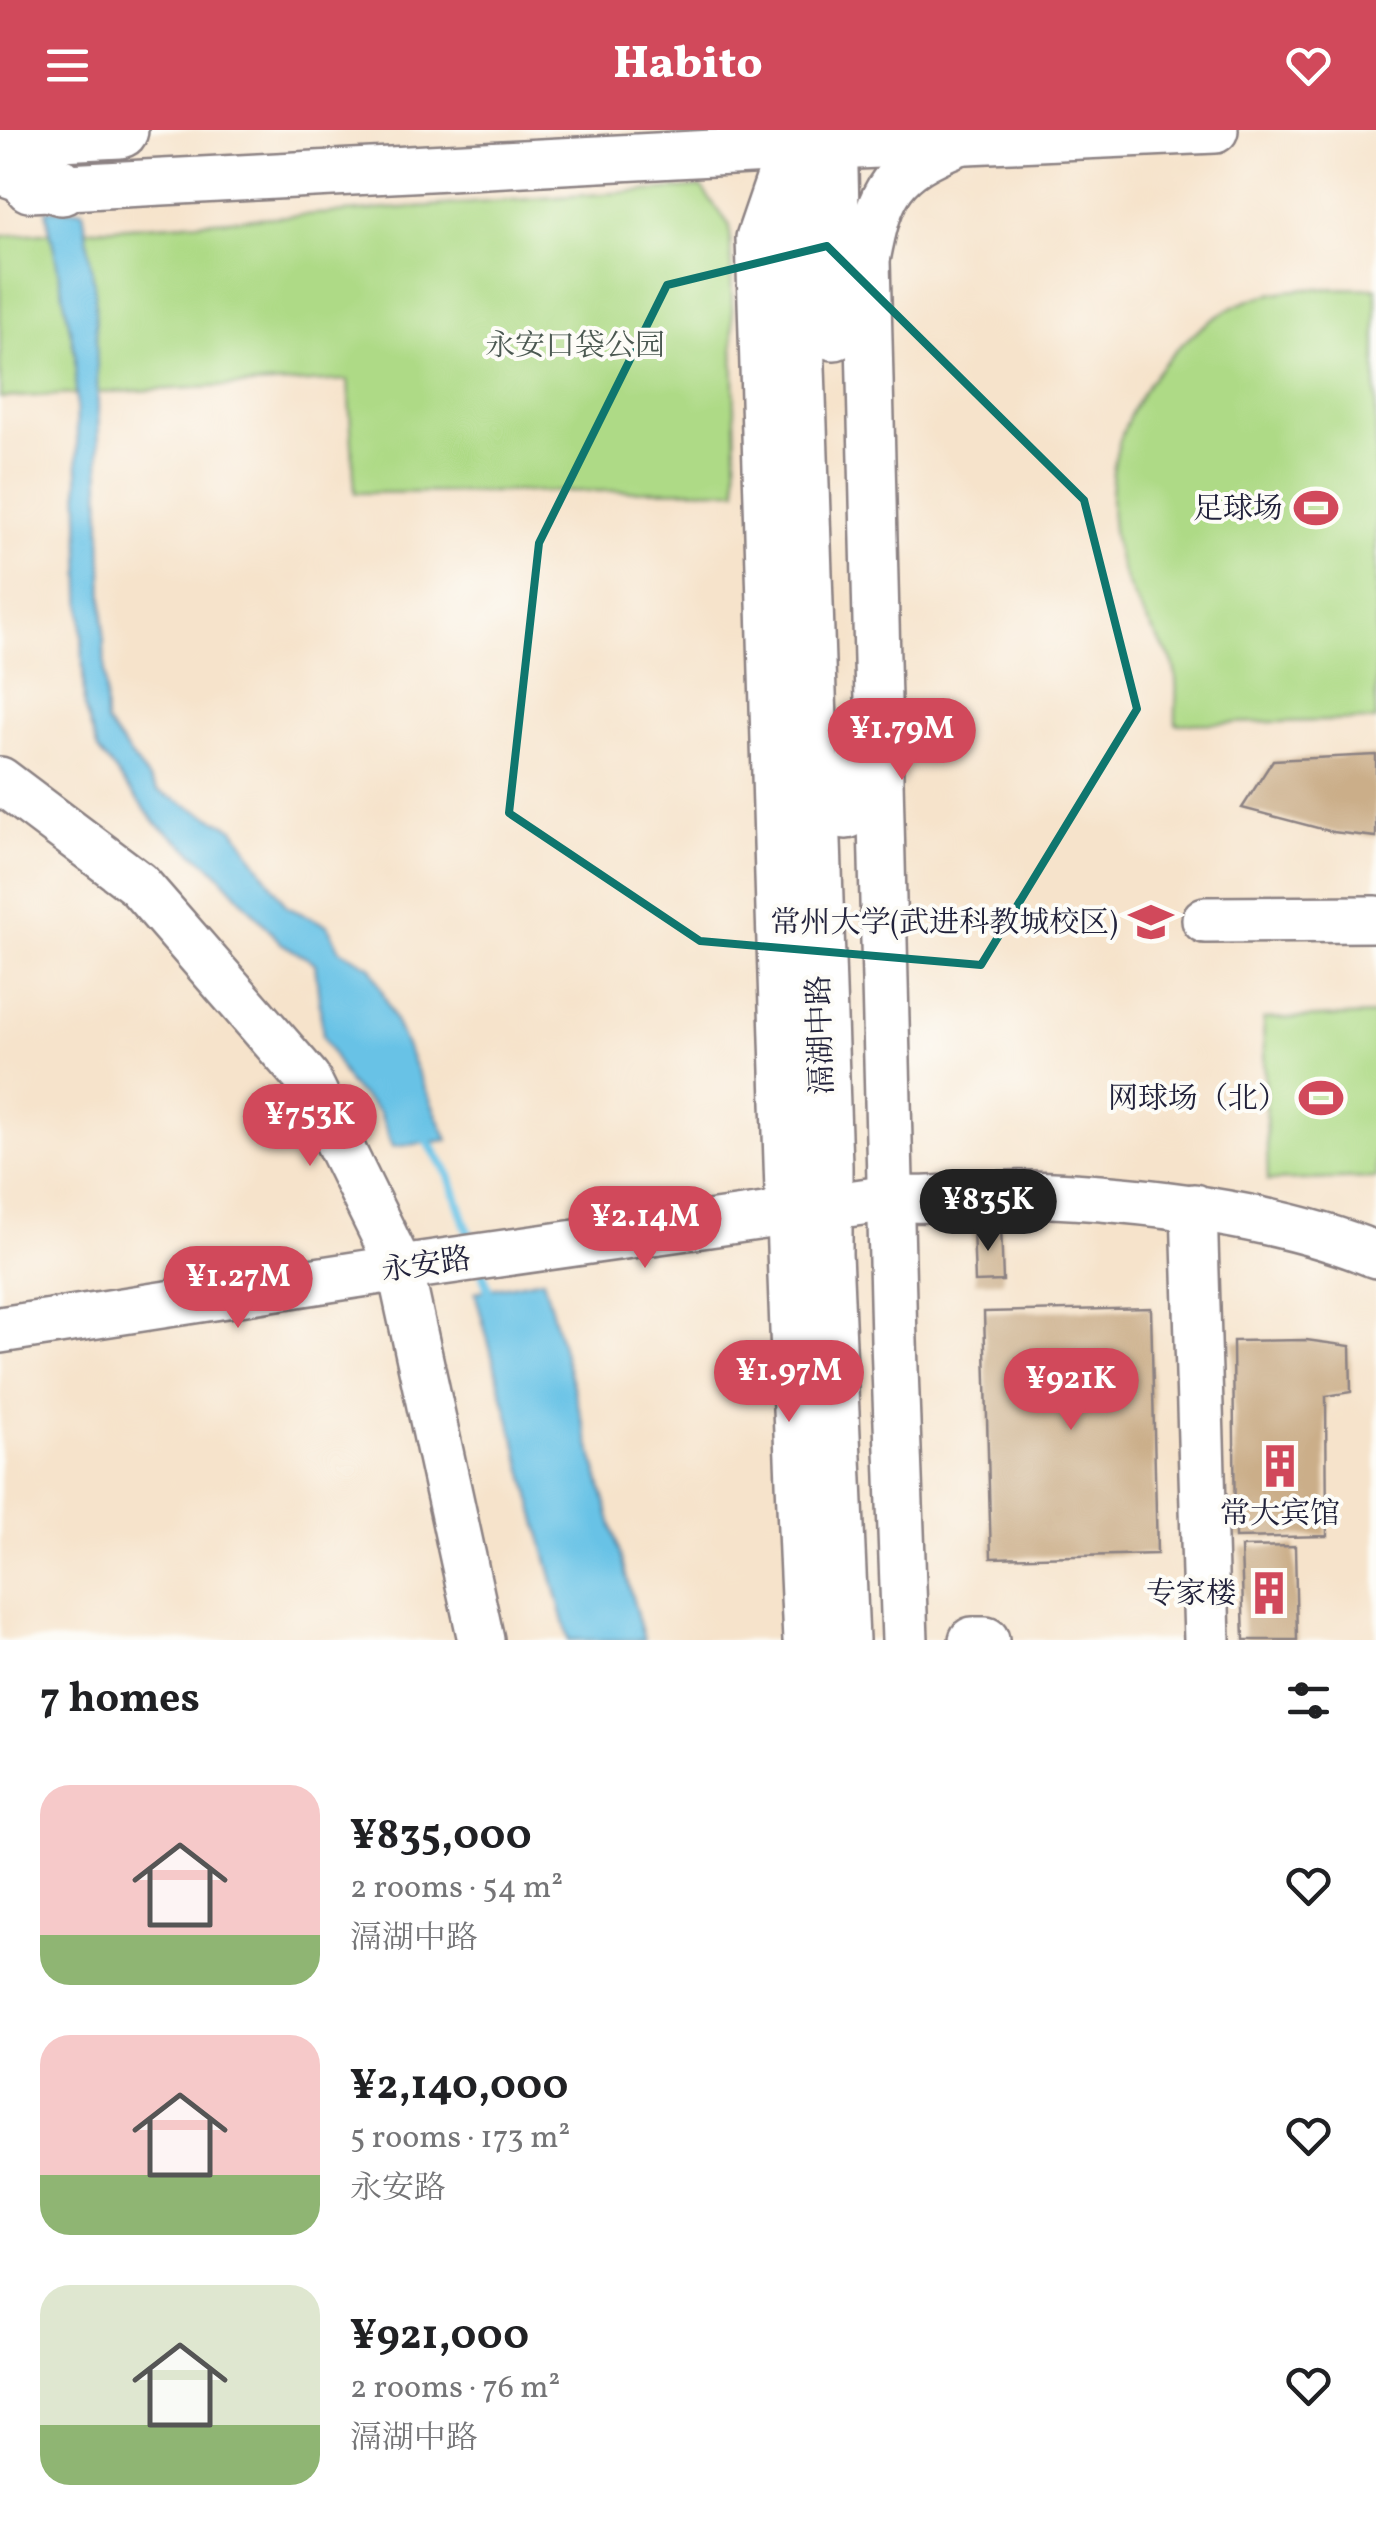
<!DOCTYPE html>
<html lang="en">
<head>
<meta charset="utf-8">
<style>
  :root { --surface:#fff; --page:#f6f6f6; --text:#202124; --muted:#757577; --accent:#d1495b }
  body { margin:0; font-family:Vollkorn,"Noto Serif SC",serif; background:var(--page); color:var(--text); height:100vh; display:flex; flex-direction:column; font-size:38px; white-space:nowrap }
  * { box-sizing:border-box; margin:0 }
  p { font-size:32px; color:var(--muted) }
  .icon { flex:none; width:55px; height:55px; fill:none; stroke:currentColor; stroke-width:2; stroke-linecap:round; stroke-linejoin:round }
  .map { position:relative; height:1510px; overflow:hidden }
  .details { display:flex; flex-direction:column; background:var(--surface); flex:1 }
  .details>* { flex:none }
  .price { position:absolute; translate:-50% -85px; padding:0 22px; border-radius:35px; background:var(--accent); color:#fff; font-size:32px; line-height:65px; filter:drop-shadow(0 2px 5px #0008) }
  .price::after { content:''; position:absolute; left:50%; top:60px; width:30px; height:22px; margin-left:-15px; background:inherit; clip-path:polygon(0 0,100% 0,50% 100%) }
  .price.selected { background:#222; color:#fff }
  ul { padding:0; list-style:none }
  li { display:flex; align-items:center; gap:30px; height:250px; padding:0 40px }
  li span { display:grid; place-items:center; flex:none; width:280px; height:200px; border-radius:30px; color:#555 }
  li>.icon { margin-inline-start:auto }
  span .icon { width:120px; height:120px; fill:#fffc; stroke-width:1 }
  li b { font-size:42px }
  h2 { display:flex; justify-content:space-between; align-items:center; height:120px; padding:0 40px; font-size:42px }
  header { display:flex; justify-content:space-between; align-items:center; height:130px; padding:0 40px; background:var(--accent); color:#fff; font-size:45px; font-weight:800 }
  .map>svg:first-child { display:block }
</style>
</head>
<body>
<header><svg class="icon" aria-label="menu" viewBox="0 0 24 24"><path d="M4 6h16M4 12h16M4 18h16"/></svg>Habito<svg class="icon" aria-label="heart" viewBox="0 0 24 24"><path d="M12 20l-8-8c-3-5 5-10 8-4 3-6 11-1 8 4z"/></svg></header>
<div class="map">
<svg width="1376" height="1510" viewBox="0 0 1376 1510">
  <rect width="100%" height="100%" fill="#fdfcf7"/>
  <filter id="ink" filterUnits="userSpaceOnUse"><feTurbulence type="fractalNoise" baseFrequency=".01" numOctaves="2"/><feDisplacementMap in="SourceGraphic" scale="20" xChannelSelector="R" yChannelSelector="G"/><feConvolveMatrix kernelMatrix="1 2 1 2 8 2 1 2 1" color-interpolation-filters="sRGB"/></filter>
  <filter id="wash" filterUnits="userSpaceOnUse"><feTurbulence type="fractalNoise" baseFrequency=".0048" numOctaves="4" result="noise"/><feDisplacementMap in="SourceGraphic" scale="40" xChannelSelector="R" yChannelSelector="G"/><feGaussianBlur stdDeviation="2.25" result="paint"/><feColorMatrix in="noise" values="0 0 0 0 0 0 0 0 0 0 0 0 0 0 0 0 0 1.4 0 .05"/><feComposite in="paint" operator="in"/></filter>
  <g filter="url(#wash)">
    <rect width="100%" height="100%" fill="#f6e3cb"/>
    <g fill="#aeda86" stroke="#687e60" stroke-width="2.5">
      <polygon points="701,57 730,96 737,360 355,363 348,250 0,268 0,106"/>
      <path d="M1376 158V590L1176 594C1175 576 1179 551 1173 534 1170 525 1162 516 1157 508 1142 482 1125 456 1118 426 1108 386 1108 338 1124 299 1148 239 1206 178 1270 164 1304 156 1341 159 1376 158Z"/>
      <polygon points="1376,885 1376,1048 1268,1051 1263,889"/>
    </g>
    <g fill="#68c2e6" stroke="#457290" stroke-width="2.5">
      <polygon points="46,80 83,80 95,161 106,593 158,661 234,699 287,777 327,795 340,820 371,837 448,1010 393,1017 379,982 349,954 323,906 315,833 281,813 214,739 156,693 98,620 84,577 75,224"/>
      <polygon points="543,1149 644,1510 569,1510 475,1162"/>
    </g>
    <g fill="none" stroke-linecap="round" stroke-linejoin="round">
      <g stroke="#68c2e6" stroke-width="9">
        <polyline points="424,1005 449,1045 472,1114"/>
        <polyline points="481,1138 492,1171"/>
      </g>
    </g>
    <g id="blocks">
      <g fill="#cbae89">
        <polygon points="1376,625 1376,707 1333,702 1242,678 1273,630"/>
        <polygon points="1001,1096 1003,1151 975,1152 973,1097"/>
        <polygon points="1151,1178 1157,1424 991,1428 984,1182"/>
        <polygon points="1306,1210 1350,1216 1351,1262 1326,1266 1327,1406 1235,1408 1233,1211"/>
        <polygon points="1295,1416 1297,1510 1244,1510 1241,1417"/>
      </g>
    </g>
  </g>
  <g filter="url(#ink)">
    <use href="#blocks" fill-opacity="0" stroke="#8c8283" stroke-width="2.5"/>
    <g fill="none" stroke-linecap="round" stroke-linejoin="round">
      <g stroke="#8c8283" stroke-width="50">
        <g id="minor">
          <path d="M785 32 759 108C774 575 784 1043 806 1510"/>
          <polyline points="29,59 790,19 1215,0"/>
          <polyline points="0,650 138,754 307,948 400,1138 481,1510"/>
          <polyline points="1205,790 1376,789"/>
          <polyline points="1194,1077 1207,1510"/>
          <path d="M0 1200 400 1138 890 1068C937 1073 983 1062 1029 1064 1139 1068 1274 1083 1376 1125"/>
          <path d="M905 1510 894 1211 867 130C880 60 891 39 959 12"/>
          <polyline points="972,1510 986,1510"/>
        </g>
      </g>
      <g stroke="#8c8283" stroke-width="60">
        <g id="major">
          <polyline points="789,0 824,1036 824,1124 841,1510"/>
          <polyline points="829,0 834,202"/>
          <polyline points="0,6 120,0"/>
          <polyline points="0,36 61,57"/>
          <polyline points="846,681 878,595"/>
        </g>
      </g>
      <use href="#minor" stroke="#fff" stroke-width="45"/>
      <use href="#major" stroke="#fff" stroke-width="55"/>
    </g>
  </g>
  <path fill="none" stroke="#0f766e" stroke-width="8" stroke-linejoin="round" d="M827 116 1084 370 1137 579 981 835 700 811 509 683 539 413 667 155Z"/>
  <defs>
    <g id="stadium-bare" transform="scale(3.45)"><path d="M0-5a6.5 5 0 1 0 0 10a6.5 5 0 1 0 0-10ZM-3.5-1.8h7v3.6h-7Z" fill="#d1495b" stroke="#fdfcf7" stroke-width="2.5" paint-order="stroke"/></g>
    <g id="university-bare" transform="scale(3.45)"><path d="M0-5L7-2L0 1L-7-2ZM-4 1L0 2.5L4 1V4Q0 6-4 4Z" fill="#d1495b" stroke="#fdfcf7" stroke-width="2.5" paint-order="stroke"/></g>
    <g id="building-bare" transform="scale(3.45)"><path d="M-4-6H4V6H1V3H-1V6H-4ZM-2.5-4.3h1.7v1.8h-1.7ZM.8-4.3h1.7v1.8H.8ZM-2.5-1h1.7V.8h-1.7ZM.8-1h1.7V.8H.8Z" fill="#d1495b" stroke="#fdfcf7" stroke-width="2.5" paint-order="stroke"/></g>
  </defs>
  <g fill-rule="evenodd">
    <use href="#stadium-bare" x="1316" y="378"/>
    <use href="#university-bare" x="1151" y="792"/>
    <use href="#stadium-bare" x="1321" y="968"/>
    <use href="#building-bare" x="1280" y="1336"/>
    <use href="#building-bare" x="1269" y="1463"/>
  </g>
  <g text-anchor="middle" stroke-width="8" stroke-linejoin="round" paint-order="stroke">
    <g font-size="30" fill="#4c5952" stroke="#fdfcf7">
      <text x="575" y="225">永安口袋公园</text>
    </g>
    <g font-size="30" fill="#22223b" stroke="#fdfcf7" text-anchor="end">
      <text x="1283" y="388">足球场</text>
      <text x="1118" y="802">常州大学(武进科教城校区)</text>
      <text x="1288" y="978">网球场（北）</text>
      <text x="1280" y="1393" text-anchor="middle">常大宾馆</text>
      <text x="1236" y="1473">专家楼</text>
    </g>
    <g font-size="30" fill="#22223b" stroke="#fdfcf7">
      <text transform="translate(820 905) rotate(-92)" y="10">滆湖中路</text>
      <text transform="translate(426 1134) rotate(-8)" y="10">永安路</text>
    </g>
  </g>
</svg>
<b class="price" style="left:902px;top:653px">¥1.79M</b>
<b class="price" style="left:310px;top:1039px">¥753K</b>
<b class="price selected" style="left:988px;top:1124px">¥835K</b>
<b class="price" style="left:645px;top:1141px">¥2.14M</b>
<b class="price" style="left:238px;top:1201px">¥1.27M</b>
<b class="price" style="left:789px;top:1295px">¥1.97M</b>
<b class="price" style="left:1071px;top:1303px">¥921K</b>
</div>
<section class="details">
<h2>7 homes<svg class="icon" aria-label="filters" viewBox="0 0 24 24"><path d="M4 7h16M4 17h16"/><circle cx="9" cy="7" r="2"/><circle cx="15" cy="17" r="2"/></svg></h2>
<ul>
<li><span style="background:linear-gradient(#f6c9c9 75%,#8fb573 0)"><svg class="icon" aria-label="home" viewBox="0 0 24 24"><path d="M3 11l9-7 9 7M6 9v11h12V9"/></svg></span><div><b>¥835,000</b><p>2 rooms · 54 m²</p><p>滆湖中路</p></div><svg class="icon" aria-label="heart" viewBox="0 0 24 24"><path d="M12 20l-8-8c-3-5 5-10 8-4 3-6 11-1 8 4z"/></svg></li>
<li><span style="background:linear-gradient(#f6c9c9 70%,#8fb573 0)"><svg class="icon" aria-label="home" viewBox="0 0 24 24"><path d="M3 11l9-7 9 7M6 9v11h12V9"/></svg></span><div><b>¥2,140,000</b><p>5 rooms · 173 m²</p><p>永安路</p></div><svg class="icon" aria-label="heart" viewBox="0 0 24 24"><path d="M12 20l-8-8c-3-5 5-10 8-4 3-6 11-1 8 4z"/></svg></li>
<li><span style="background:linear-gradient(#dfe7d0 70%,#8fb573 0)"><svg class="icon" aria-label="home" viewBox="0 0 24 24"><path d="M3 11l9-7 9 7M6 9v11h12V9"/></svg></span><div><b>¥921,000</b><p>2 rooms · 76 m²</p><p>滆湖中路</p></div><svg class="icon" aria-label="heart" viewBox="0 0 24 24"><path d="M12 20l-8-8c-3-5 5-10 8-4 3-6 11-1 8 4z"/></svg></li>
</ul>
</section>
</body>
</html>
